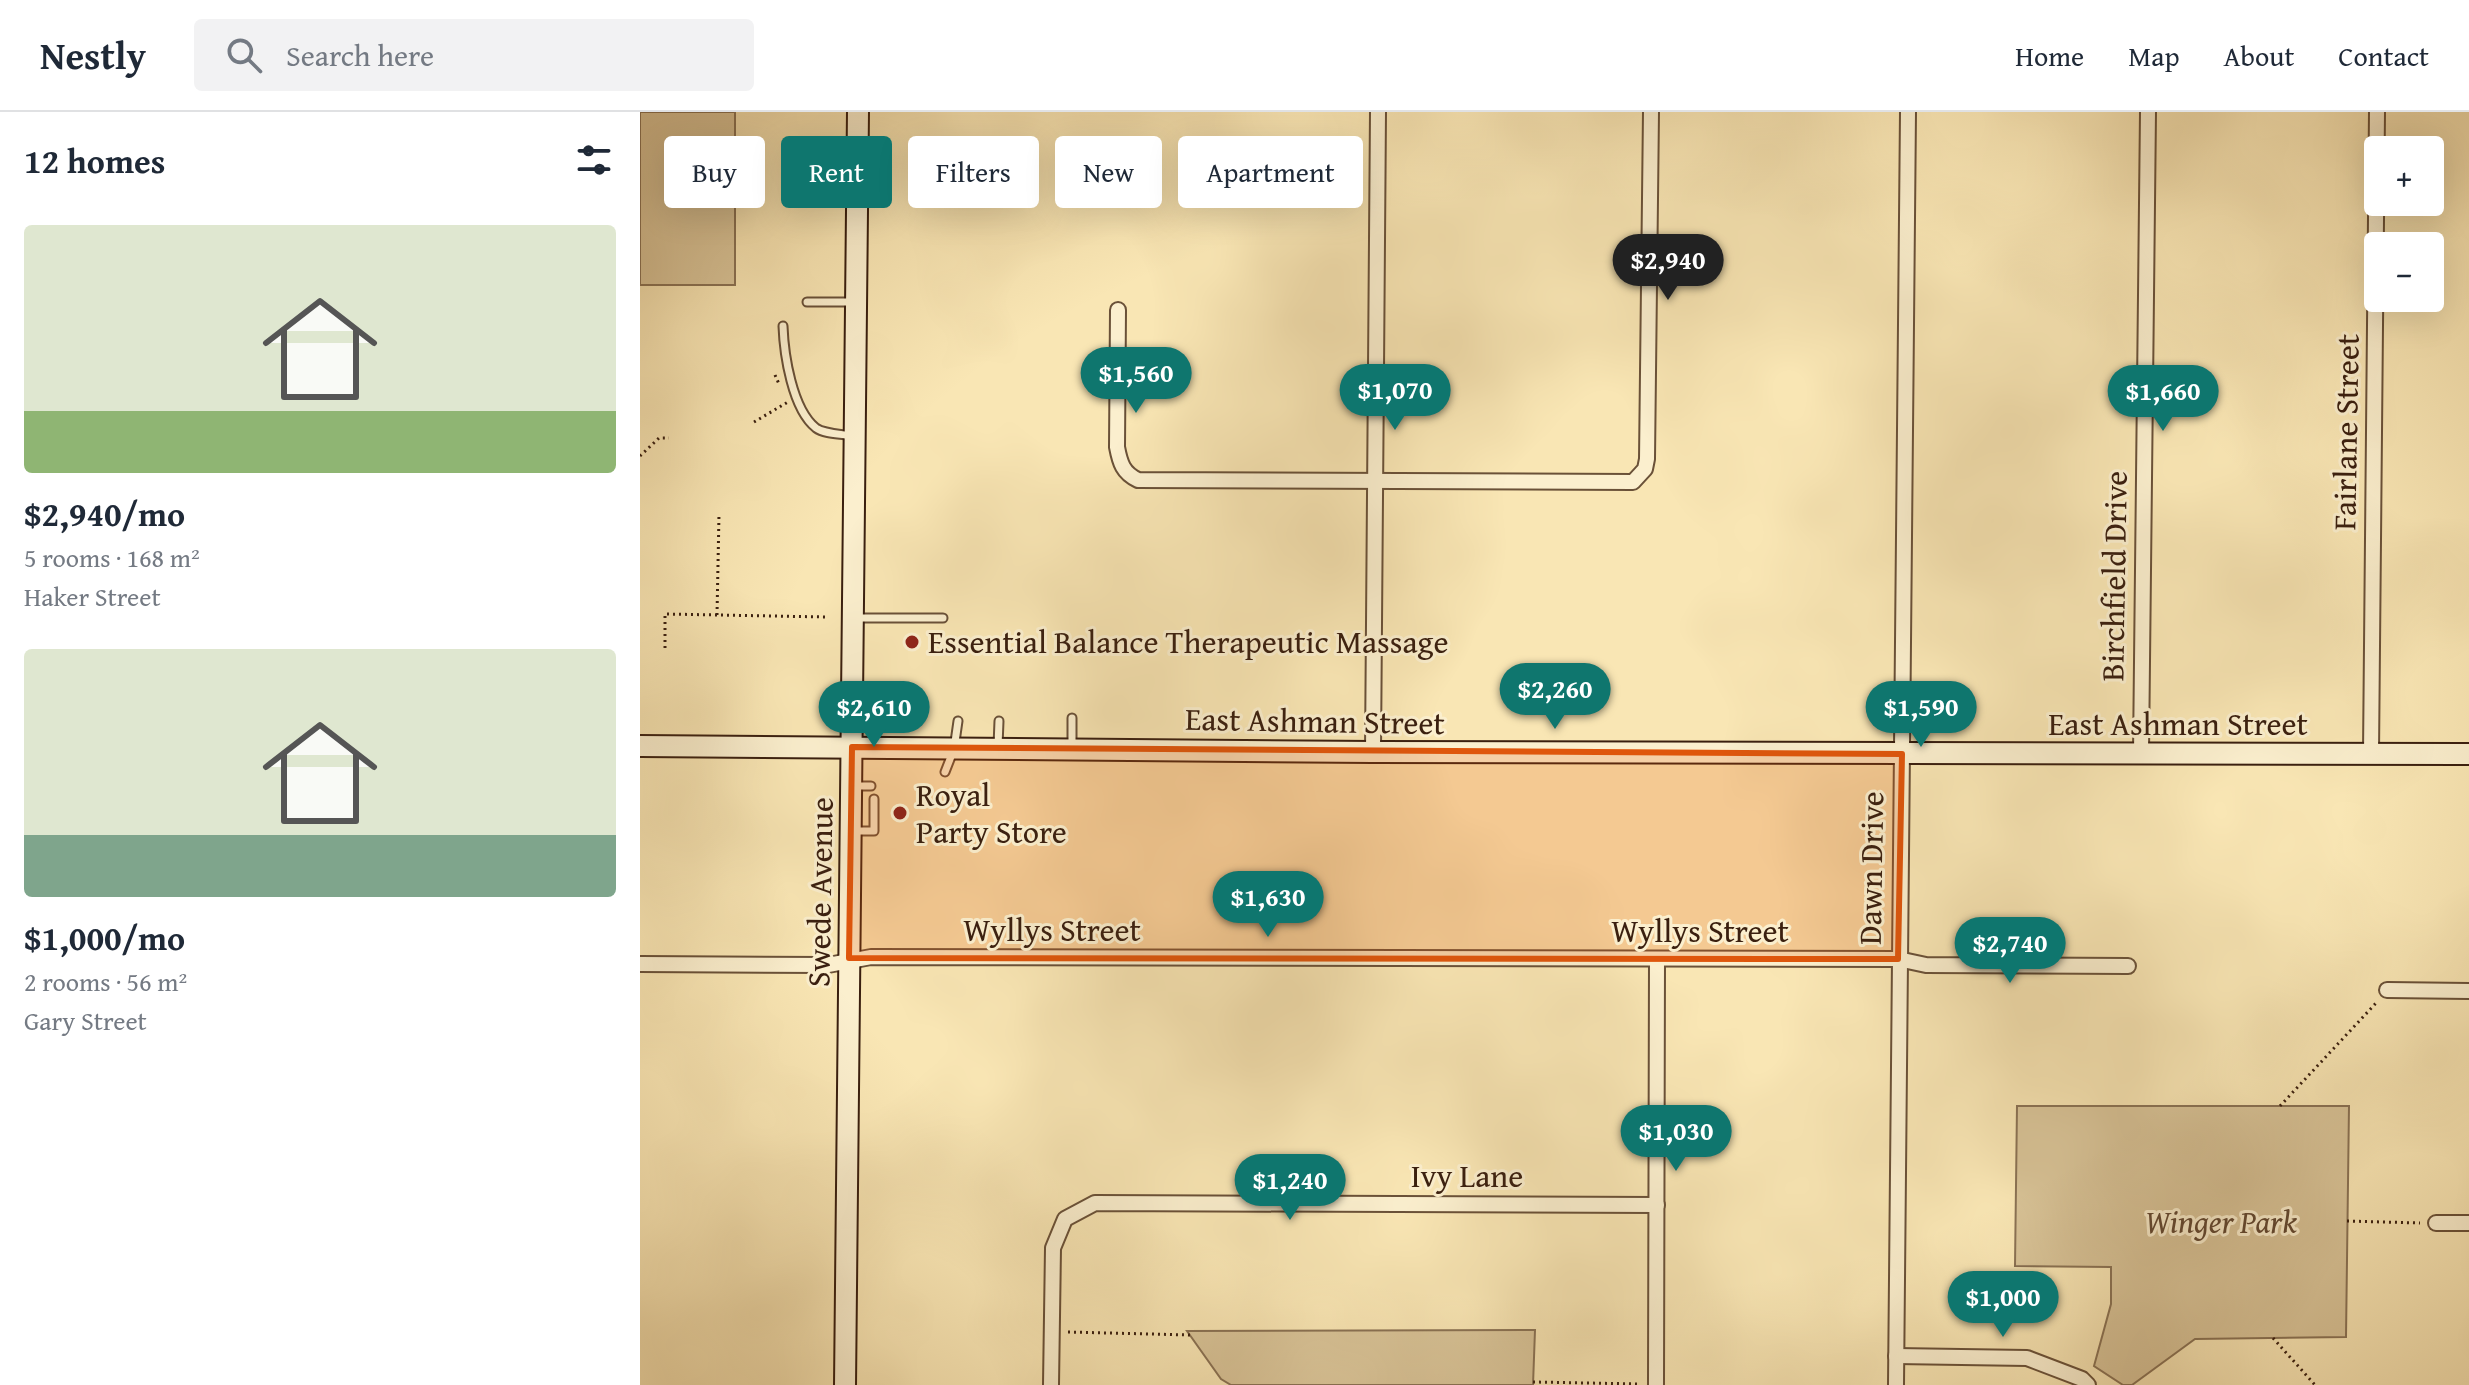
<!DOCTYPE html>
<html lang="en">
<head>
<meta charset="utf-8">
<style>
  :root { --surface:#fff; --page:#f2f2f3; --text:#1f2937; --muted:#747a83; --line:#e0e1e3; --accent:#0f766e }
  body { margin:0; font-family:"Gentium Book Plus",serif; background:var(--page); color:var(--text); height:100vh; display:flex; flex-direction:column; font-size:30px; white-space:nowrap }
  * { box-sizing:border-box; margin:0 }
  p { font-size:26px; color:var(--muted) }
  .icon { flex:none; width:44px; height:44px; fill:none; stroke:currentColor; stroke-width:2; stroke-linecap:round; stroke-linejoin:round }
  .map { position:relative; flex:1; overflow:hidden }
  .details { display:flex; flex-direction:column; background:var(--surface); width:640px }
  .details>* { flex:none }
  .hud { position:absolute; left:24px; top:24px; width:760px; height:72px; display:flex; gap:16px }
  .tools { position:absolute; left:1724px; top:24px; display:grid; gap:16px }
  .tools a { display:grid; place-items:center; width:80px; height:80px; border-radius:8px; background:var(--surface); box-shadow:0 8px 32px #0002; font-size:40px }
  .price { position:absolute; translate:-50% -68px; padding:0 18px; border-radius:28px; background:var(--accent); color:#fff; font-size:26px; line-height:52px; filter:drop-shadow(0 2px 4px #0008) }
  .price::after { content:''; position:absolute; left:50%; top:48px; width:24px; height:18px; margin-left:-12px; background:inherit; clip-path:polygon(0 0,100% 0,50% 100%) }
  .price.active { background:#222; color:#fff }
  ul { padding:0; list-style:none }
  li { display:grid; align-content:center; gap:16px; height:424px; padding:0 24px }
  li span { display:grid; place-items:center; height:248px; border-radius:8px; color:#555 }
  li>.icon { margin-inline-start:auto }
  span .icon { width:144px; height:144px; fill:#fffc; stroke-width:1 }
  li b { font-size:34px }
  h2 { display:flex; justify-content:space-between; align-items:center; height:96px; padding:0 24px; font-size:34px }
  .chip { padding:0 28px; border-radius:8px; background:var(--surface); box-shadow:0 8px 32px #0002; font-size:28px; line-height:72px }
  .chip.active { background:var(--accent); color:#fff }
  header { display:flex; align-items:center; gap:48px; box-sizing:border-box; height:112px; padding:0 40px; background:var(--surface); border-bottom:2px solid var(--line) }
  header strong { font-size:38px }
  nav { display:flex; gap:44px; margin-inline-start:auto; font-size:28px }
  .search { width:560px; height:72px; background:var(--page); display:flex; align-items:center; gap:20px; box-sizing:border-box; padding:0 28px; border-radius:8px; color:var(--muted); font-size:30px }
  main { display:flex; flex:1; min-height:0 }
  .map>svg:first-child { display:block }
</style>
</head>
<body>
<header>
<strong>Nestly</strong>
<div class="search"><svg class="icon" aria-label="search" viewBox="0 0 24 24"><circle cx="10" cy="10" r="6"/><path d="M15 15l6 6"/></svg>Search here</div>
<nav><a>Home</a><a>Map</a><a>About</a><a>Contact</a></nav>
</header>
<main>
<section class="details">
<h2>12 homes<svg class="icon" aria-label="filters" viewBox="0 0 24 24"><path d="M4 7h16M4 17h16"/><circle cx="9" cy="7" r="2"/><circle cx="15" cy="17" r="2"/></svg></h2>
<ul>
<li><span style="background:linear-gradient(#dfe7d0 75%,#8fb573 0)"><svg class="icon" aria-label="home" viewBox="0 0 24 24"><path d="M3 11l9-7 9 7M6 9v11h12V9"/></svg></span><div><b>$2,940/mo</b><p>5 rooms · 168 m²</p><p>Haker Street</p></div></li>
<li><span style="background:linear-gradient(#dfe7d0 75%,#7fa58c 0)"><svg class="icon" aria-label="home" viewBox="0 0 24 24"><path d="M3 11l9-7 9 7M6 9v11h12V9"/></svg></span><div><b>$1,000/mo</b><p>2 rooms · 56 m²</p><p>Gary Street</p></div></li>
</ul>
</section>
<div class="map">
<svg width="1829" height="1273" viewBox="0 0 1829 1273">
  <rect width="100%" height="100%" fill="#f9e6b4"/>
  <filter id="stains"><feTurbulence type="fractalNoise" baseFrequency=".0025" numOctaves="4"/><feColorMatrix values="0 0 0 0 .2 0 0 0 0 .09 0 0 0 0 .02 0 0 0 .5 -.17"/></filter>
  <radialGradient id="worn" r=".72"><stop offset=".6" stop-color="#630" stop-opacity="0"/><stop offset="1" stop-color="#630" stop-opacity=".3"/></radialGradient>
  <g fill="#d9c498" stroke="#8a7254" stroke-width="2">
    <rect x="0" y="0" width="95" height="173"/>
    <polygon points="1377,994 1709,994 1706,1225 1555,1227 1492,1273 1483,1273 1454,1254 1471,1192 1471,1155 1375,1154"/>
    <polygon points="895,1218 893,1273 591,1273 581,1267 547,1219"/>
  </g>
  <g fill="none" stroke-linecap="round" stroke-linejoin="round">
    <g stroke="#6a5138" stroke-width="11">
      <g id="lane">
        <polyline points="167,190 213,190"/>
        <path d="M143 214C144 242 152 297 176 316 184 322 202 322 213 324"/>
        <polyline points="215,506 303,506"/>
        <polyline points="358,634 359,609"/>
        <polyline points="432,636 432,606"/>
        <polyline points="305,660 314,637 318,609"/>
        <polyline points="214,674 231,674"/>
        <polyline points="213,719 234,719 234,687"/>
      </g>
    </g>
    <g stroke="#6a5138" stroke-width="18">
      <g id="street">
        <path d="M478 198 477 335C480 351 483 361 498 368L993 370 1005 357 1007 347 1011 0"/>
        <polyline points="733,640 738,0"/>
        <polyline points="1501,641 1508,0"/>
        <polyline points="1731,641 1737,0"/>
        <polyline points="0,852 188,853 231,845 1258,847 1286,853 1488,854"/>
        <polyline points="1747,878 1829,879"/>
        <polyline points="1796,1111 1829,1111"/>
        <polyline points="1256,1244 1387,1246 1442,1267 1448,1273"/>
        <polyline points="411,1273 413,1136 425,1107 455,1091 1017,1093"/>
        <polyline points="1016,1273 1017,848"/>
        <polyline points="1256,1273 1268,0"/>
      </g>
    </g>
    <g stroke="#3a1f0f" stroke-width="24">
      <g id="secondary">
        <polyline points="0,634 733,640 1829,642"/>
        <polyline points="205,1273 218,0"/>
      </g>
    </g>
    <g stroke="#3a1f0f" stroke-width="3" stroke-dasharray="2 4" stroke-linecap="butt">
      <polyline points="135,263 139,272"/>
      <polyline points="114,310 148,290"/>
      <polyline points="0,344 19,326 29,326"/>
      <polyline points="77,503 79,402"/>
      <polyline points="25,536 25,502 186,505"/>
      <polyline points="1640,994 1737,890"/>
      <polyline points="1707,1109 1780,1111"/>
      <polyline points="428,1220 550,1223"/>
      <polyline points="1633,1226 1675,1273"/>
      <polyline points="893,1270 1000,1272"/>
    </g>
    <use href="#lane" stroke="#fbefce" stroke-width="7"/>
    <use href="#street" stroke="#fbefce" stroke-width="14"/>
    <use href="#secondary" stroke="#fbefce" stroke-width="20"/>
  </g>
  <path fill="#df560c" fill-opacity="0.2" stroke="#df560c" stroke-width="6" stroke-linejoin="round" d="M212 635 1262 642 1258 847 209 846Z"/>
  <g fill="#8f2418" stroke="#fbefce" stroke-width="3">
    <circle cx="272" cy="530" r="8"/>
    <circle cx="260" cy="701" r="8"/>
  </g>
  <g text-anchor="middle" stroke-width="6" stroke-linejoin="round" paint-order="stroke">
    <g font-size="32" fill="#3a1f0f" stroke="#fbefce">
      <text transform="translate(1706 320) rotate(-89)" y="11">Fairlane Street</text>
      <text transform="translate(1474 464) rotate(-89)" y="11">Birchfield Drive</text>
      <text transform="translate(675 609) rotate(1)" y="11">East Ashman Street</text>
      <text x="1538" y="623">East Ashman Street</text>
      <text transform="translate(1231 756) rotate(-89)" y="11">Dawn Drive</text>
      <text transform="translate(180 780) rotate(-89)" y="11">Swede Avenue</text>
      <text x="412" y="829">Wyllys Street</text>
      <text x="1060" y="830">Wyllys Street</text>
      <text x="827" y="1075">Ivy Lane</text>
    </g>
    <g font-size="32" fill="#3a1f0f" stroke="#fbefce" text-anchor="start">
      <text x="288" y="541">Essential Balance Therapeutic Massage</text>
      <text x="276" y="694">Royal<tspan x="276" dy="37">Party Store</tspan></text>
    </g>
    <g font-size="32" font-style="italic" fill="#624831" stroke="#fbefce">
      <text x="1581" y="1121">Winger Park</text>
    </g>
  </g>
  <rect width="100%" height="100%" filter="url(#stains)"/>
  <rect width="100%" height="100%" fill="url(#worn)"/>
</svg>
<div class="tools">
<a>+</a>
<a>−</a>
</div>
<b class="price active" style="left:1028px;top:190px">$2,940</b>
<b class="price" style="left:496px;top:303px">$1,560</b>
<b class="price" style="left:755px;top:320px">$1,070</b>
<b class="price" style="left:1523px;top:321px">$1,660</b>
<b class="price" style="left:915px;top:619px">$2,260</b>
<b class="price" style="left:234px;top:637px">$2,610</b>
<b class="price" style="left:1281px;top:637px">$1,590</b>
<b class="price" style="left:628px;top:827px">$1,630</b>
<b class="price" style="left:1370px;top:873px">$2,740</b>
<b class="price" style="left:1036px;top:1061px">$1,030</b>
<b class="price" style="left:650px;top:1110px">$1,240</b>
<b class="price" style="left:1363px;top:1227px">$1,000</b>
<div class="hud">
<a class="chip">Buy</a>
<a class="chip active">Rent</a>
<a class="chip">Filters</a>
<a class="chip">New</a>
<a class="chip">Apartment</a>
</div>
</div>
</main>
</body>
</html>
